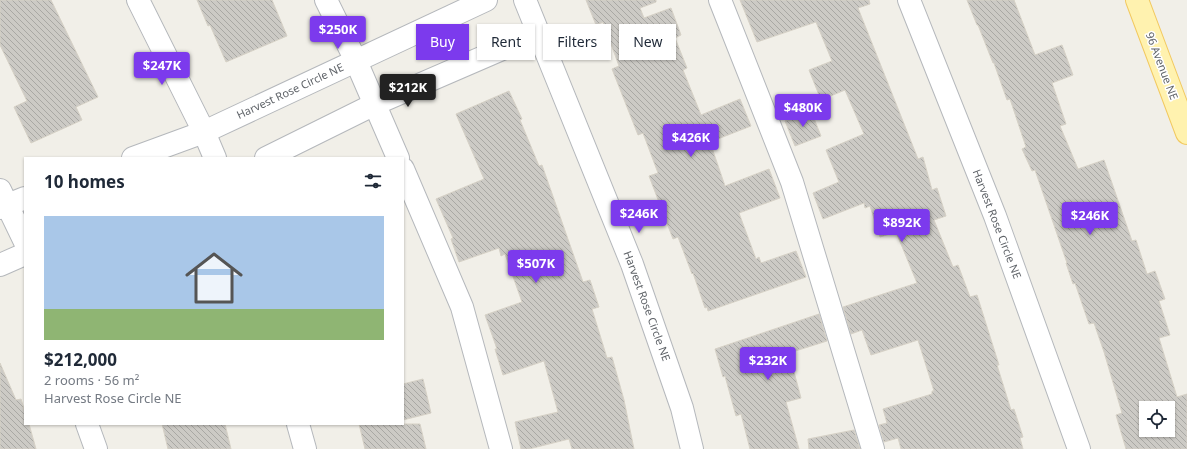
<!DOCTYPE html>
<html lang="en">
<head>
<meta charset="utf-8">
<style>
  :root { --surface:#fff; --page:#f6f6f7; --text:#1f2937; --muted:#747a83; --line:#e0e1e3; --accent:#7c3aed }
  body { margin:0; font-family:"Noto Sans",sans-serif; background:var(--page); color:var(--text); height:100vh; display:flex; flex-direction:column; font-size:15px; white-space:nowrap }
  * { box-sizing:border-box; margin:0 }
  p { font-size:13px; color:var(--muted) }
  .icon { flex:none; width:22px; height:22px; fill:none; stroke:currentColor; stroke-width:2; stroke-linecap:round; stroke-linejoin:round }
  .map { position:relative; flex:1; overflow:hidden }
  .sheet { position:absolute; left:24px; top:157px; width:380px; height:268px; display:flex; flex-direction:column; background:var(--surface); border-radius:0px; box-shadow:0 1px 3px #0004 }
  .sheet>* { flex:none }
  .guide { position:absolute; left:416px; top:24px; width:380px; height:36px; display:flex; gap:8px }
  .tools { position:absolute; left:1139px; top:401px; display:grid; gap:8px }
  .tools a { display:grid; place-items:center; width:36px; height:36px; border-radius:0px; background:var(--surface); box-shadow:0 1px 3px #0004; font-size:20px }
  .price { position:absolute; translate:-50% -34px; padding:0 9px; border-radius:4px; background:var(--accent); color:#fff; font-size:13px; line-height:26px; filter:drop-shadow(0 1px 2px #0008) }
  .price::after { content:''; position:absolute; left:50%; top:24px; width:12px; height:9px; margin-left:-6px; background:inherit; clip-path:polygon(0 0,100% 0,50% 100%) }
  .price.selected { background:#222; color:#fff }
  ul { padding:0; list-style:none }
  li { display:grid; align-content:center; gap:8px; height:212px; padding:0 20px }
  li+li { border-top:1px solid var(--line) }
  li span { display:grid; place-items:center; height:124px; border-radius:0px; color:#555 }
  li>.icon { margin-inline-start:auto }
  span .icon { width:72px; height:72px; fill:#fffc; stroke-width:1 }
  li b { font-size:17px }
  h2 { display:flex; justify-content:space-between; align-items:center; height:48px; padding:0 20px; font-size:17px }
  .tag { padding:0 14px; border-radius:0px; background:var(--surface); box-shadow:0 1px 3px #0004; font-size:14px; line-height:36px }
  .tag.selected { background:var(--accent); color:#fff }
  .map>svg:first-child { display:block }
</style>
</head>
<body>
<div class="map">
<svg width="1187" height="449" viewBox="0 0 1187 449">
  <defs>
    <pattern id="building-back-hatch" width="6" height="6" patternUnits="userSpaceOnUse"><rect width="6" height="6" fill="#cccac5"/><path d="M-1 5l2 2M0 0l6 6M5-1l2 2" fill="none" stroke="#a9a8a4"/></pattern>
  </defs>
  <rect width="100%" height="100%" fill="#f1efe8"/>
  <g fill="url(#building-back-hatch)" stroke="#d6d1c6" fill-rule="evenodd">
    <polygon points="0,0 51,0 98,97 76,107 82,120 31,143 14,107 27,101 0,45"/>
    <polygon points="197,0 272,0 287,36 226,62 210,25 208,26"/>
    <polygon points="586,0 656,0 656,2 640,8 644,18 671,8 681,35 675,38 687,68 683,70 701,115 740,99 751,126 710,142 725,186 769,169 780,198 739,213 756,259 759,257 761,263 796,251 806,277 708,311 707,307 705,308 693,273 692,274 678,237 673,239 649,176 658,173 643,133 638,135 612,69 619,66 603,22 596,25"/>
    <polygon points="740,0 869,0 870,4 858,8 918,159 923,157 932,190 937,188 946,216 934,220 953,267 958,265 970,297 977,295 999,365 997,365 1011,410 1014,409 1023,437 1020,438 1023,449 901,449 898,438 884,442 879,425 887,423 883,409 932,394 932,391 934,391 918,340 871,355 862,330 851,334 843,307 917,283 896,232 880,237 870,206 865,208 864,203 823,219 813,193 839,182 826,150 864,134 845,90 821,100 809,70 832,61 816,22 757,42"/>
    <path d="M967 0H1014L1035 55 1062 45 1073 75 1052 83 1066 124 1060 126 1078 169 1104 160 1132 241 1136 240 1147 274 1155 271 1165 299 1159 301 1170 335 1159 338 1177 397 1187 394V449H1126L1116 415 1122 413 1104 352 1094 323 1089 324 1075 283 1073 284 1066 263H1067L1035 170 1032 171 1022 149 1026 147 1010 99 1007 100 994 63H993L978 25H977ZM1146 408H1168V430H1146Z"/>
    <polygon points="509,91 522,119 520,120 539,166 542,165 583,282 590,280 599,307 592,309 607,358 612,357 624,400 634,449 572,449 569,439 529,449 521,449 515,422 558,412 544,361 503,375 495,349 497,349 485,315 522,302 505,254 501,256 499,248 459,262 451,239 453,238 436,199 484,179 456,114"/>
    <polygon points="811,111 821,136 795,146 785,121"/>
    <polygon points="819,314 827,341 789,353 801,398 786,402 799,449 750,449 741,414 736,416 725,376 723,377 715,349"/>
    <polygon points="0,363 16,400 21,399 25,412 25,424 29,424 36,449 0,449"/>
    <polygon points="423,379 431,413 403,420 403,384"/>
    <polygon points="162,424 225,424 231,449 168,449"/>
    <polygon points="359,424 420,424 426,449 365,449"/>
    <polygon points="854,430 860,449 809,449 808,439"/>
  </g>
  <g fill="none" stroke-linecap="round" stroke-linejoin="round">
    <g stroke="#b5b8bc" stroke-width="24">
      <g id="minor">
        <polyline points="138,0 204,132 215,158"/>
        <polyline points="326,0 356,61 398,158"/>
        <polyline points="525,0 632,264 682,408 692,449"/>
        <polyline points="720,0 792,182 873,449"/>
        <polyline points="909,0 995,216 1079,449"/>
        <polyline points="133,158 204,132 486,0"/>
        <polyline points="266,158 375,104 539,33"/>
        <polyline points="403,169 462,307 501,449"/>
        <polyline points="0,190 25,242"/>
        <polyline points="0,208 25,198"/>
        <polyline points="0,265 25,254"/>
        <polyline points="87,424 96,449"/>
        <polyline points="298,424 305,449"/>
      </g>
    </g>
    <g stroke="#f2c960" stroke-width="24">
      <polyline id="major" points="1137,0 1187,133"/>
    </g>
    <use href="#minor" stroke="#fff" stroke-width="22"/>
    <use href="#major" stroke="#fff2af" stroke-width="22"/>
  </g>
  <g text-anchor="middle" stroke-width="3" stroke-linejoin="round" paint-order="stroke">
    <g font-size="11" fill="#5f6368" stroke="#fff">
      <text transform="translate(1162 66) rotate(69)" y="4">96 Avenue NE</text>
      <text transform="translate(290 91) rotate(-25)" y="4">Harvest Rose Circle NE</text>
      <text transform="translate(997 224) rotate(69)" y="4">Harvest Rose Circle NE</text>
      <text transform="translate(647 306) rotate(70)" y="4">Harvest Rose Circle NE</text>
    </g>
  </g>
</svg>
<div class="tools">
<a><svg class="icon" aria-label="locate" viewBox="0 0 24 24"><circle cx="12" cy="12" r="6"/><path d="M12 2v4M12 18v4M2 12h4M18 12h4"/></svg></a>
</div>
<b class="price" style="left:338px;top:50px">$250K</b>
<b class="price" style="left:162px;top:86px">$247K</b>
<b class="price selected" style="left:408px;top:108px">$212K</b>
<b class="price" style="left:803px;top:128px">$480K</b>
<b class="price" style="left:691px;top:158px">$426K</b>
<b class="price" style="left:639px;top:234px">$246K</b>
<b class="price" style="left:1090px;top:236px">$246K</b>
<b class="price" style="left:902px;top:243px">$892K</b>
<b class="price" style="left:536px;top:284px">$507K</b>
<b class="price" style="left:768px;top:381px">$232K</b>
<div class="guide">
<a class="tag selected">Buy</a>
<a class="tag">Rent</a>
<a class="tag">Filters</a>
<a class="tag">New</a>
</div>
<section class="sheet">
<h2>10 homes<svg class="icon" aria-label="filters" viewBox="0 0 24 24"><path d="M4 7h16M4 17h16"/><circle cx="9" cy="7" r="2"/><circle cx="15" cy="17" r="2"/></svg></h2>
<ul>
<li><span style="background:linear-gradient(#a9c7e8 75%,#8fb573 0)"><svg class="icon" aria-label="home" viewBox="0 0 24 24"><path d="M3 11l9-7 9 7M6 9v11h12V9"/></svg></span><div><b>$212,000</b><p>2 rooms · 56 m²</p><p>Harvest Rose Circle NE</p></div></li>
</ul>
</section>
</div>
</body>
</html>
